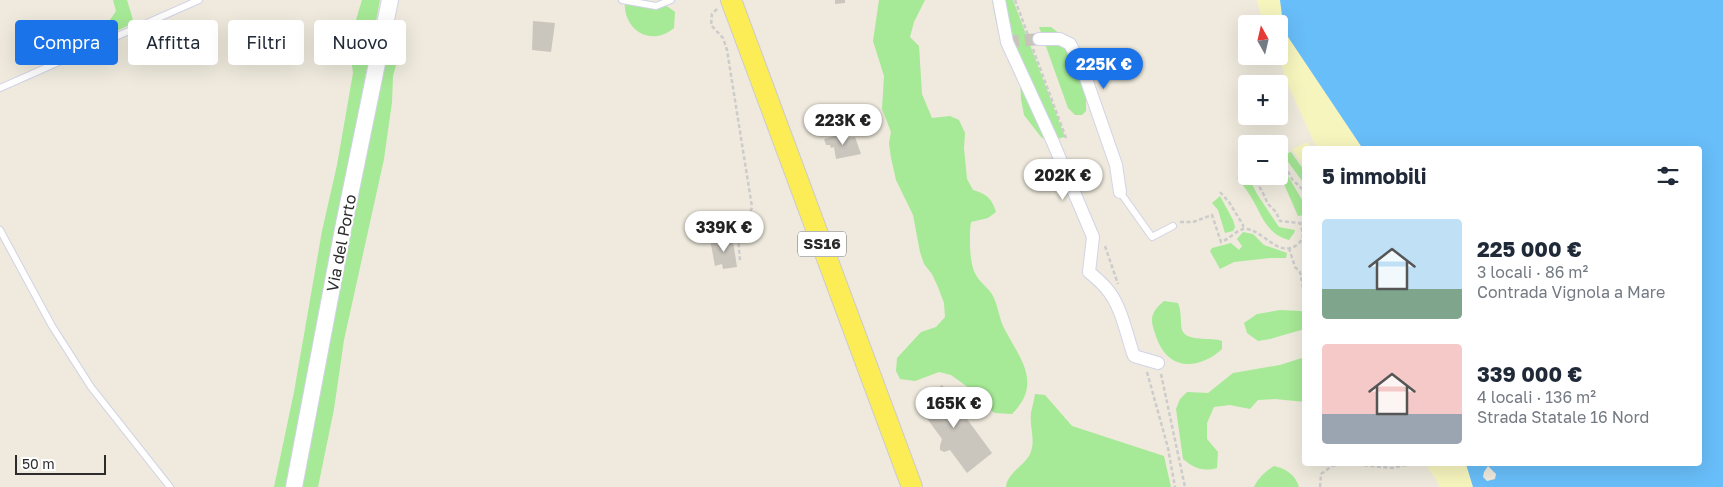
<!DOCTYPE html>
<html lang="it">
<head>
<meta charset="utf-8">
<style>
  :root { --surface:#fff; --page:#f6f6f7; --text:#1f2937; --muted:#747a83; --accent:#1a73e8 }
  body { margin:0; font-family:"Golos Text",sans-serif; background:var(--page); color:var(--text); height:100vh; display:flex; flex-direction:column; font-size:19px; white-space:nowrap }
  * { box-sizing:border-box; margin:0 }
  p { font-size:16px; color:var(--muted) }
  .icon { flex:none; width:28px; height:28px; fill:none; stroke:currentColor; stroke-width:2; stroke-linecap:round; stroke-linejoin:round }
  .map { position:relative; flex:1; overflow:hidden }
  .side { position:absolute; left:1302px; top:146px; width:400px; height:320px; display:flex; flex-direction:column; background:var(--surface); border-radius:5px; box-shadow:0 5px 20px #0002 }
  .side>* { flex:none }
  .top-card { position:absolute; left:15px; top:20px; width:475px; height:45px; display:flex; gap:10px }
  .needle { width:32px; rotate:352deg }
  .fabs { position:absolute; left:1238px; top:15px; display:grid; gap:10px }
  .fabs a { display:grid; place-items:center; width:50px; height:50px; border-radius:5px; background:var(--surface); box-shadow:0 5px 20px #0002; font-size:25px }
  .scale { position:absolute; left:15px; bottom:12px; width:91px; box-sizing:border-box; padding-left:5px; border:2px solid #2c2c2c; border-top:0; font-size:14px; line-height:18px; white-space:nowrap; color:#2c2c2c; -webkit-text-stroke:4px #fff; paint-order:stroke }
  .price { position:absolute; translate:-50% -42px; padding:0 11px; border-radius:18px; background:#fff; color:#222; font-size:16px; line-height:32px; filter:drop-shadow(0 1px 2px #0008) }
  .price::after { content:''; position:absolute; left:50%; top:30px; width:15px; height:11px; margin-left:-8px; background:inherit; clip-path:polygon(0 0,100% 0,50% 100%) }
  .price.on { background:var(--accent); color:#fff }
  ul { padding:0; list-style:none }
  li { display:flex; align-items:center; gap:15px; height:125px; padding:0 20px }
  li span { display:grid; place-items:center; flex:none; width:140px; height:100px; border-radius:5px; color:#555 }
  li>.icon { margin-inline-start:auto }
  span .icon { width:60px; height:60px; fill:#fffc; stroke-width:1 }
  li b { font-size:21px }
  h2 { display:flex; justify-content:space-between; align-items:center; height:60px; padding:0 20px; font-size:21px }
  .tag { padding:0 18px; border-radius:5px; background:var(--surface); box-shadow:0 5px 20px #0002; font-size:18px; line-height:45px }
  .tag.on { background:var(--accent); color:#fff }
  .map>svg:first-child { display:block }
</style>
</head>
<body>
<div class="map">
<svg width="1723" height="487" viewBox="0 0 1723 487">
  <rect width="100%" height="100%" fill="#efeadd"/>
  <g fill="#a6e996">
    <path d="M113 0H127L134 23 54 59C59 53 65 47 71 42 87 31 106 30 116 11Z"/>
    <polygon points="362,0 380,0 286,487 274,487 294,392 322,231 337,165 353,73 349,43"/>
    <path d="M625 0C645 0 661 0 675 12L674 28C650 48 622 29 625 0Z"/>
    <path d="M879 0H925L914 22 910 37 919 46 922 94 932 118 950 116 959 120 965 133 964 148 967 179 973 190C986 194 992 198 996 212L988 218 971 222C969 235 969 264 976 275 980 283 989 288 993 296 998 306 999 318 1004 328 1020 359 1043 383 1012 414L995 413 982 404 969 388 951 375 939 372 915 381 900 379 896 371 897 358 921 332 936 327 945 317 944 303 938 287 932 274 924 264 920 252 913 215 896 180 891 158 889 143 891 132 882 109 884 76 873 41Z"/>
    <polygon points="992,0 1013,0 1065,137 1047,141 1041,137 1024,115 1021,99 1020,81 1001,37 996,22"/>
    <polygon points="394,18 403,41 393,76 392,102 384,159 344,340 334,409 318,487 300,487"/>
    <polygon points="1039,27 1051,27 1060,34 1086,96 1086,111 1082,115 1075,115 1068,108"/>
    <polygon points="1291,152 1305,172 1305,185 1283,155"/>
    <polygon points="1279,162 1282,166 1305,205 1305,215 1298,216 1283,182 1279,176"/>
    <path d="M1246 173V176H1248L1257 194 1279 227 1295 230 1294 233 1289 240C1266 234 1262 215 1251 197 1247 190 1242 184 1237 178Z"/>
    <polygon points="1220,196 1233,220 1235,227 1233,231 1225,233 1218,210 1212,203"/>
    <polygon points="1243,232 1253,234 1264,245 1287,253 1286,258 1270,258 1234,262 1220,269 1210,251 1212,248 1231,243 1239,250 1242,246 1237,239"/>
    <path d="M1164 301 1178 303C1182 313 1180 321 1182 330 1186 342 1211 337 1222 341V349C1199 370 1169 371 1157 339 1155 333 1152 326 1152 320 1152 312 1158 306 1164 301Z"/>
    <polygon points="1280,310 1301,311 1305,315 1305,332 1301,330 1270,339 1258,341 1247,333 1244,323 1257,314"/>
    <path d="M1305 357V402L1275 399 1258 400 1250 409 1230 405 1214 407 1207 423V439L1218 452 1217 468C1202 472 1194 468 1183 459L1176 409 1180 399 1187 392 1208 393 1233 373 1280 365Z"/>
    <path d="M1035 394 1045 395 1072 426 1164 456 1171 487H1006C1007 474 1023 466 1029 456 1037 442 1029 428 1031 413 1032 407 1034 401 1035 394Z"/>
    <path d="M1274 466C1287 469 1295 475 1299 487H1254C1258 478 1266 471 1274 466Z"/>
  </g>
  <g fill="#f6f5be">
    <polygon points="1257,0 1280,0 1283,21 1309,68 1363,149 1317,149 1285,78 1279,55 1279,24 1265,24 1261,16"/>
    <polygon points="1308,142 1311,149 1305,149 1305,168 1292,149"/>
    <path d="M1426 464H1466L1473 487H1439C1439 481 1429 471 1426 464Z"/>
  </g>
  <path fill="#68bef9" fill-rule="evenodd" d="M1280 0H1723V487H1473L1466 464H1700V149H1363L1284 31ZM1488 466 1496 474 1495 479 1487 481 1483 477 1484 472Z"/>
  <g fill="#cac6bd">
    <polygon points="835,0 845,0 845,3 835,4"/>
    <polygon points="533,21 555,23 551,52 532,50"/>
    <polygon points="844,133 845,138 855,137 861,154 836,159 834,147 831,148 830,145 826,145 824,139"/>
    <polygon points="725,237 726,242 733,241 737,267 723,269 722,264 715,266 710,239"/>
    <polygon points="942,385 992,453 967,473 950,450 944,452 940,450 940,446 942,439 923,413 919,399 926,397"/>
  </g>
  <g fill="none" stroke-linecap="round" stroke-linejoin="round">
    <polyline stroke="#c8c4ba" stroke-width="12" stroke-dasharray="12 6" stroke-linecap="butt" points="1007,42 1039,39"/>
    <g stroke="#d2d3e6" stroke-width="8">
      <g id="service">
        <polyline points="622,0 656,6 671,0"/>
        <polyline points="0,88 199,0"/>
        <polyline points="1120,192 1152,237 1173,226"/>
        <polyline points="0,230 52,326 91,387 170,487"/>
      </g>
    </g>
    <g stroke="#d2d3e6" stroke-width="14">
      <g id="minor">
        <path d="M999 0 1007 42 1052 140 1093 237 1089 272C1095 277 1101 282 1106 288 1122 306 1126 334 1134 356L1158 363"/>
        <polyline points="1039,39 1060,39 1070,44 1083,70 1116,165 1120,192"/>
      </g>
    </g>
    <g stroke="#d2d3e6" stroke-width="18">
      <polyline id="tertiary" points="294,487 344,224 390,0"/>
    </g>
    <g stroke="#ccc" stroke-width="22">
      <polyline id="primary" points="731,0 912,487"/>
    </g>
    <g stroke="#ccc" stroke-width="2.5" stroke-dasharray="4 2.5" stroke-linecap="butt">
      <polyline points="1015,0 1028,35"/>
      <polyline points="717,9 712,14 711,25 723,38 727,50 752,207 750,213 738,236 740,261"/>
      <polyline points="1033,49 1066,138"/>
      <polyline points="1279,154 1292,179 1305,192"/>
      <polyline points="1252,176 1262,191 1268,204 1276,212 1280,221 1299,223"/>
      <polyline points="1220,192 1229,202 1243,225 1243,228"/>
      <path d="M1180 222H1193L1212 215 1221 242C1230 239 1237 229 1245 229 1263 229 1279 260 1298 244 1306 237 1302 231 1300 223H1305"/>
      <polyline points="1105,246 1118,284"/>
      <polyline points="1289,248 1295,267 1300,272 1305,298"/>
      <polyline points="1147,372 1168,448 1175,487"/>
      <polyline points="1161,374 1185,487"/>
      <polyline points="1351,464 1392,468 1411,464"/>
      <polyline points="1320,487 1321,474 1332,466 1342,464"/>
    </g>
    <use href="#service" stroke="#fff" stroke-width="6"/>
    <use href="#minor" stroke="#fff" stroke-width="12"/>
    <use href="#tertiary" stroke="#fff" stroke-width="16"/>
    <use href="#primary" stroke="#fcec55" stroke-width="20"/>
  </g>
  <g text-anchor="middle" stroke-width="4" stroke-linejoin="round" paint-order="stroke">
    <rect fill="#fff" stroke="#6b6b6b" stroke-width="1" x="798" y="231.5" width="48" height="25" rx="4"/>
    <g font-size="15" font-weight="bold" fill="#2c2c2c">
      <text x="822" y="249">SS16</text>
    </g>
    <g font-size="16" fill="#2c2c2c" stroke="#fff">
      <text transform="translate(341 243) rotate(-79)" y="6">Via del Porto</text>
    </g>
  </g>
</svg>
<div class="fabs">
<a><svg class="needle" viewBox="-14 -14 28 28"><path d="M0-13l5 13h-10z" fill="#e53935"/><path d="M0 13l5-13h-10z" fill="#747a83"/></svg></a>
<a>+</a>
<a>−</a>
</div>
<div class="scale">50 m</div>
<b class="price on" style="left:1104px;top:90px">225K €</b>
<b class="price" style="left:843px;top:146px">223K €</b>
<b class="price" style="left:1063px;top:201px">202K €</b>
<b class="price" style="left:724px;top:253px">339K €</b>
<b class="price" style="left:954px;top:429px">165K €</b>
<div class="top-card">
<a class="tag on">Compra</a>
<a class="tag">Affitta</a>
<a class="tag">Filtri</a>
<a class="tag">Nuovo</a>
</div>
<section class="side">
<h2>5 immobili<svg class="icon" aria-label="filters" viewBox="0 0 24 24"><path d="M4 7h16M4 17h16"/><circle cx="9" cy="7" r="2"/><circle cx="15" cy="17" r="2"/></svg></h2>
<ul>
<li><span style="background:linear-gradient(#bfe0f5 70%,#7fa58c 0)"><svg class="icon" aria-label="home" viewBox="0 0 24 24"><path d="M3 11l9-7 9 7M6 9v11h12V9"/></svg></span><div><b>225 000 €</b><p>3 locali · 86 m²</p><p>Contrada Vignola a Mare</p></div></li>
<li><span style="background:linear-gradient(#f6c9c9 70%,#9aa5b1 0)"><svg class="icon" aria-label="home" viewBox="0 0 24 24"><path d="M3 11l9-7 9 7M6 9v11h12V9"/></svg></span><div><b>339 000 €</b><p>4 locali · 136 m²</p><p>Strada Statale 16 Nord</p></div></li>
</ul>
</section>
</div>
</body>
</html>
